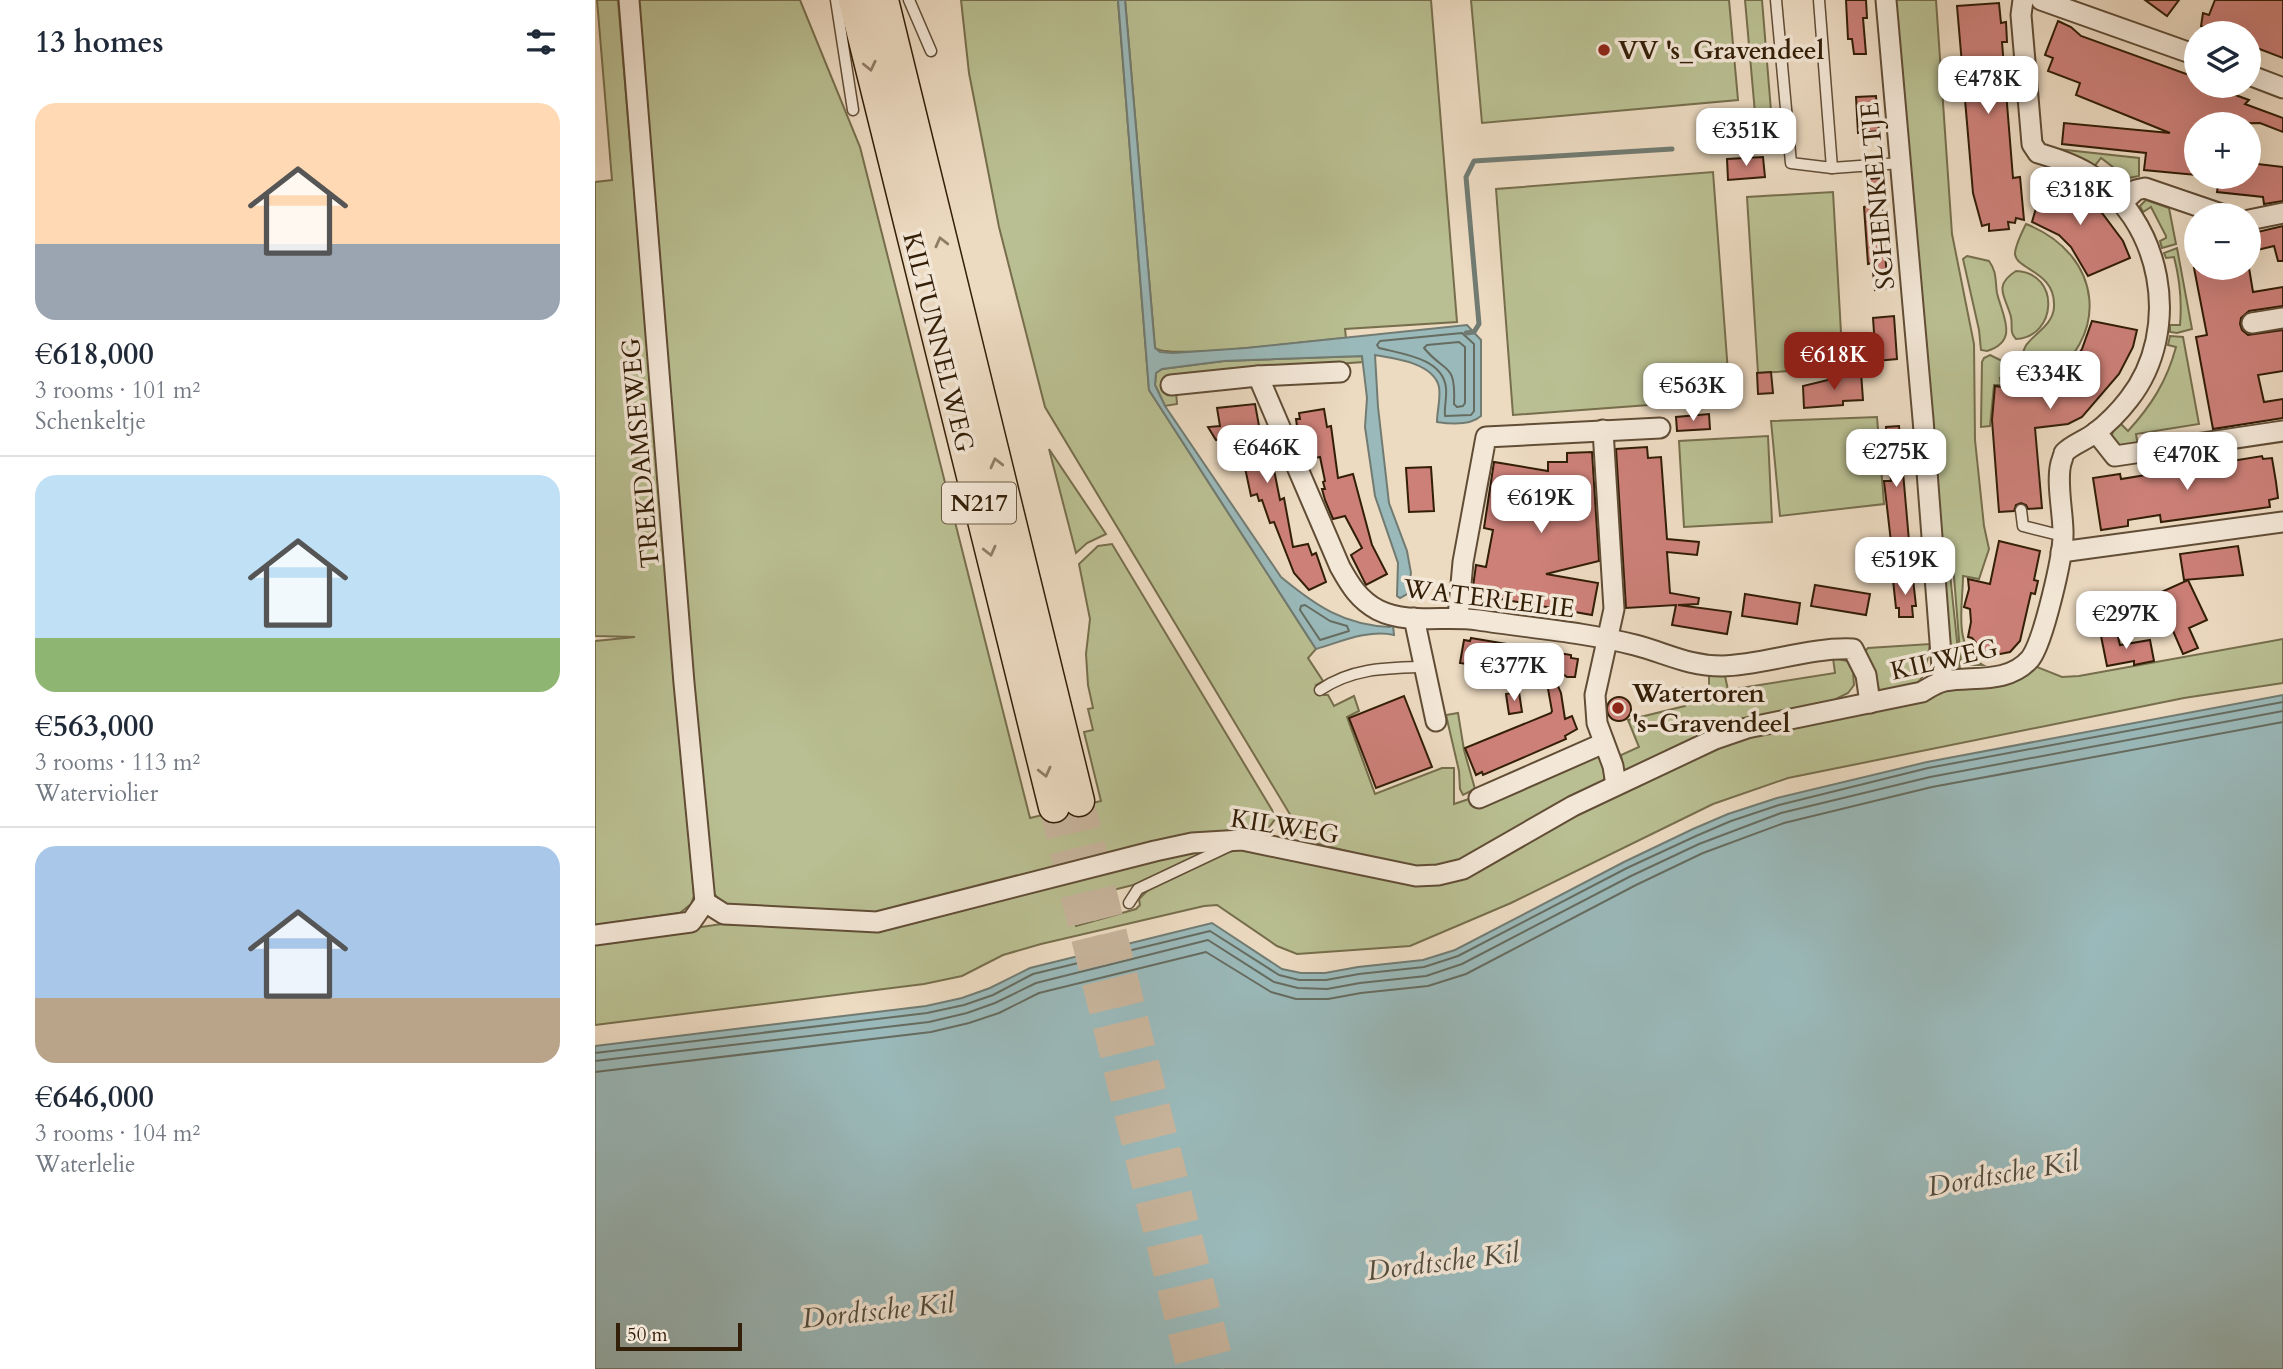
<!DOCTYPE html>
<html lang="en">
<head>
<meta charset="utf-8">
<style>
  :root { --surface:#fff; --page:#f2f2f3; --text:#1f2937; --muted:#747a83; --line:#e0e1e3; --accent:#8f2418 }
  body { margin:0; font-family:Cardo,serif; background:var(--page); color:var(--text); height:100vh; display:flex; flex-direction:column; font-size:26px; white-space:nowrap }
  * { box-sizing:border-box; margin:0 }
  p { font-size:23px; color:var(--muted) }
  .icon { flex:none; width:38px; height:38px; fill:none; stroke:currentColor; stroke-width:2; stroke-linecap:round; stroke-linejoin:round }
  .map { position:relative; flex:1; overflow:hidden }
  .sheet { display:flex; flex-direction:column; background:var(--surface); width:595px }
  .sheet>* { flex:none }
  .fabs { position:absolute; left:1589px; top:21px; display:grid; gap:14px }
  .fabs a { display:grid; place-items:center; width:77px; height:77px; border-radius:50%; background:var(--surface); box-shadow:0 7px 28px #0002; font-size:35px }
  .scale { position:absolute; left:21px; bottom:18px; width:126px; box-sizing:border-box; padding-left:7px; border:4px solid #331e07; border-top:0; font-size:19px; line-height:24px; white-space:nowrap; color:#331e07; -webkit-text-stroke:5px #f3e7d7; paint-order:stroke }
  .price { position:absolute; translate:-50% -60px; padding:0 16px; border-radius:14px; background:#fff; color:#222; font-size:23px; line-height:46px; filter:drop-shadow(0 2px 4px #0008) }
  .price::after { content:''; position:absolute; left:50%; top:42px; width:21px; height:16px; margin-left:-10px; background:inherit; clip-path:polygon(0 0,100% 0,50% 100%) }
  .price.active { background:var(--accent); color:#fff }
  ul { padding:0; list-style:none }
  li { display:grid; align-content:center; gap:14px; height:371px; padding:0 35px }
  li+li { border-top:2px solid var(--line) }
  li span { display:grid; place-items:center; height:217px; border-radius:21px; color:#555 }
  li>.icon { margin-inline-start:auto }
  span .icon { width:126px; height:126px; fill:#fffc; stroke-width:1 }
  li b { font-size:30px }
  h2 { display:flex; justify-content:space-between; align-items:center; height:84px; padding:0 35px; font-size:30px }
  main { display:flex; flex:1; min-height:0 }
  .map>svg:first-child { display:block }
</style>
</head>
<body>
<main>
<section class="sheet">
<h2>13 homes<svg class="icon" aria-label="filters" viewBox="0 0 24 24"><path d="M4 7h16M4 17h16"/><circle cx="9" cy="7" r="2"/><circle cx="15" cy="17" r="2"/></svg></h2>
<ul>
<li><span style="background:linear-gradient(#ffd9b3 65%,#9aa5b1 0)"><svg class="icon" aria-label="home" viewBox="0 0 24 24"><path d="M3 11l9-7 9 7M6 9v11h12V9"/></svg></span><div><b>€618,000</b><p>3 rooms · 101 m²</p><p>Schenkeltje</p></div></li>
<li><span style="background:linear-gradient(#bfe0f5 75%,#8fb573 0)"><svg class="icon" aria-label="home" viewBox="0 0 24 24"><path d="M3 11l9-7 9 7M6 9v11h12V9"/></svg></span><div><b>€563,000</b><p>3 rooms · 113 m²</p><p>Waterviolier</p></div></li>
<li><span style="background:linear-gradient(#a9c7e8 70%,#b9a48a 0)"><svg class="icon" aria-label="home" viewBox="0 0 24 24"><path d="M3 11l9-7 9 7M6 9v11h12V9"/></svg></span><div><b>€646,000</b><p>3 rooms · 104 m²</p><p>Waterlelie</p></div></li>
</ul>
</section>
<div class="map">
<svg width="1688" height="1369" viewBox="0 0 1688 1369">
  <rect width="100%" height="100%" fill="#ecdac1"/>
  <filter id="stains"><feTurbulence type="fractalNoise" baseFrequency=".00286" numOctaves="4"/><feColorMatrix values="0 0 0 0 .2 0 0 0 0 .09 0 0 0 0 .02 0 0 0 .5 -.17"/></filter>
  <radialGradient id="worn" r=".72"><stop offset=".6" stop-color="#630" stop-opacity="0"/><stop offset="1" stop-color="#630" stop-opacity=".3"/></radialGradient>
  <g fill="#b9bf92" stroke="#766e4c" stroke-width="2">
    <polygon points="2,0 23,0 99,896 96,904 85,913 0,925 0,641 40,637 0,636 0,182 17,180"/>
    <polygon points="38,0 205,0 265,147 435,818 506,801 489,732 498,730 493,709 498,708 493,685 491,654 495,619 484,564 503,546 517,544 677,810 680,819 671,832 659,837 279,913 133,908 116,891"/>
    <polygon points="366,0 523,0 554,390 721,649 713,658 728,681 721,685 729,695 733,695 739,706 759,696 764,711 752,717 780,794 847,768 859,768 859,804 1005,755 1011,777 1002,787 878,854 850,866 830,870 711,841 450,407 404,227 374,73"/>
    <path d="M530 0H836L862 322 750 329 751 338C723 340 575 360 560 348Z"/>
    <polygon points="876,0 1134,0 1143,100 887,123"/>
    <polygon points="1150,0 1167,0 1176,111 1160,113"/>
    <path d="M1296 0H1341L1357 234 1379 344 1380 440 1389 526 1394 549 1384 579 1368 576C1368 606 1357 647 1388 665H1366L1358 564H1354L1365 670 1354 662Z"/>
    <polygon points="1462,149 1544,158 1544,176 1534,178 1527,184 1523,180 1527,174 1506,158 1498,168"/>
    <polygon points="1118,172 1135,399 918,415 901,189"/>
    <polygon points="1238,192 1248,368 1163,373 1152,197"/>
    <polygon points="1551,200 1574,208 1581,244 1567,248 1565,241 1571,238 1571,236 1556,207 1548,212 1545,206"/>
    <path d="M1431 224C1508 254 1518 340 1445 383 1440 376 1433 368 1430 360 1420 340 1458 332 1459 307 1461 271 1421 270 1420 254 1420 246 1427 232 1431 224Z"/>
    <path d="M1582 248 1597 329 1582 333 1575 332V325H1585C1587 302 1585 280 1579 257L1571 258 1569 253Z"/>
    <path d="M1372 256 1394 261C1402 272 1400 280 1402 293 1407 315 1425 341 1392 351L1386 350 1384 330 1368 259Z"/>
    <path d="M1421 271C1466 273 1462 337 1421 339 1414 332 1418 326 1416 317 1411 297 1397 286 1421 271Z"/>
    <path d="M1575 336 1588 337 1604 424 1541 434 1543 446C1523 449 1507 444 1524 422L1533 431C1556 406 1572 381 1581 347L1573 345Z"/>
    <polygon points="1395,355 1407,361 1427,364 1439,386 1437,387 1435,381 1430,382 1428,377 1405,378 1406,385 1399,385 1395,426 1386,427 1387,362 1389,358"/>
    <polygon points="767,356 768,362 701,367 581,391 582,404 570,406 560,385 561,373 567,369 629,361"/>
    <polygon points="1282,417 1289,504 1185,516 1176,421"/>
    <polygon points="1173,436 1177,522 1089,527 1084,441"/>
    <polygon points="454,449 511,534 492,543 481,553"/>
    <polygon points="1688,639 1688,683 1589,698 1193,778 1118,804 916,903 815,946 702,954 682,946 622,905 609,906 446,944 408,955 367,976 329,984 0,1025 0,942 127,924 277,931 314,924 607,848 610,853 542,884 474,901 481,926 541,909 545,905 544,899 554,889 633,852 648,849 823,882 1024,788 1149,737 1205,722 1393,682 1437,665 1467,677 1484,676"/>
    <path d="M1335 644C1328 688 1328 684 1285 694L1279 670 1268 653 1273 648Z"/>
    <polygon points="1238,658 1252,661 1258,672 1259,685 1253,693 1241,699 1240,703 1029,775 1026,755 1044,747 1033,720 1090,706 1084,688 1114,691 1114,676 1130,676 1133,690 1240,673"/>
    <polygon points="863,713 869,750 880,789 868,795 865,789 864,771 851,715"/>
  </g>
  <g fill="#9ab9ba" stroke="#717b72" stroke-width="2">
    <path d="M523 0H530L560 348 565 352 578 353 651 348 872 325 886 340V416C875 426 855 424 842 422 842 411 846 397 844 387 839 363 799 358 780 355L783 407 794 503 812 551 816 573 812 594 805 598 802 596 803 563 780 496 770 427 772 398 767 356 629 361 567 369 561 373 560 385 570 406 686 577C721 606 749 625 795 627L798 625 799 635C774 629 745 642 721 649L554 390Z"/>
    <polygon points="1688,695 1688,1369 0,1369 0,1046 331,1006 367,998 395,988 435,968 617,923 687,969 706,973 730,973 763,967 828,960 860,950 1029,862 1098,829 1133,814 1182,798 1332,762"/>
  </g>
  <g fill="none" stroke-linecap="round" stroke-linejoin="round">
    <g stroke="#666c60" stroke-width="2">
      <path d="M867 333 879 344V411L876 415 850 416C849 407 852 398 851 388 848 358 807 354 784 348L782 345 785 341Z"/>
      <path d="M864 342 870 347V403L868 406 862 407 859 404C861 361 850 374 829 348L832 345Z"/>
      <polygon points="710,605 735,621 752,626 754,631 725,640 705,610 706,606"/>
      <polyline points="0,1053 332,1013 369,1005 398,995 438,974 615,931 684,975 704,980 731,980 764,974 829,967 863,956 1032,868 1101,836 1136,821 1184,805 1333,768 1688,702"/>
      <polyline points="0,1061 334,1022 372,1013 400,1003 441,983 613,940 679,982 703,988 732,989 765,983 831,976 867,964 1036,876 1104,844 1186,813 1335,777 1688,711"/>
      <polyline points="0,1072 336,1032 374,1023 404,1013 444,993 611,952 676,992 701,999 733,999 766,993 833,986 871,974 1041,885 1108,853 1189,823 1337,787 1688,722"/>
    </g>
    <polyline stroke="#717b72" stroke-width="5" points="871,333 879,332 884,324 871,177 879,161 1077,149"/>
  </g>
  <g fill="#cc8078" stroke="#331e07" stroke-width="2">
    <polygon points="1251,0 1271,0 1272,18 1268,18 1271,54 1259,54 1257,39 1253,39"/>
    <polygon points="1550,0 1584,0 1572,16"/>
    <polygon points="1620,0 1688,0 1688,58 1654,45 1654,33 1624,33 1606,26 1608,13 1614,15"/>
    <polygon points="1404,3 1406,23 1411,22 1412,42 1407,42 1418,178 1425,177 1429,220 1421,218 1420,223 1413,222 1414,229 1394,231 1394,224 1387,226 1378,193 1362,6"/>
    <polygon points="1463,21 1476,27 1486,36 1597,76 1596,78 1601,80 1601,86 1616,86 1654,100 1650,104 1688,118 1688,132 1665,123 1601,124 1601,175 1549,170 1551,153 1467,144 1469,123 1575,133 1481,95 1485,83 1453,71 1458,58 1450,55"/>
    <polygon points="1281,96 1284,131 1263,133 1261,97"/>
    <polygon points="1168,157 1170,177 1133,180 1132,159"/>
    <polygon points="1654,163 1688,167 1688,201 1669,204 1668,197 1622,192 1624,177 1654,177"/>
    <polygon points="1450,177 1460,180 1491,198 1507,213 1528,241 1535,258 1493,276 1476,247 1464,235 1437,222"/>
    <polygon points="1286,178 1288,231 1293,288 1280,290 1277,263 1273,264 1269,207 1272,206 1271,179"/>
    <polygon points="1688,226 1688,261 1683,261 1679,246 1654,252 1654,234"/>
    <polygon points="1599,268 1654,268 1658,292 1688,287 1688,306 1654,311 1646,318 1645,324 1647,330 1653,335 1688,330 1688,371 1663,375 1669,402 1688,399 1688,418 1618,429 1601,337 1612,335"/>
    <polygon points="1299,316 1302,359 1281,361 1278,318"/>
    <polygon points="1497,321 1542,330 1538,347 1524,374 1487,417 1473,424 1440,428 1447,508 1433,509 1431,505 1426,503 1421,505 1419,511 1404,512 1397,420 1400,386 1407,387 1407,379 1427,377 1429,384 1435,382 1437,390 1458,381 1477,364 1487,349"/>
    <polygon points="1176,372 1178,393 1163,394 1162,373"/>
    <polygon points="1266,372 1268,400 1248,401 1248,405 1209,408 1208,386"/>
    <polygon points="660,404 667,442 673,441 674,448 678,447 683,470 679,470 685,500 689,498 698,547 713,544 717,555 721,553 731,582 714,590 699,573 679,522 675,523 667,500 664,501 662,494 656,496 643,435 621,440 613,427 625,426 622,408"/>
    <polygon points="729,409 732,427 736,426 743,478 758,474 777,545 792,574 771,585 756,555 767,548 750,516 738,519 730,500 727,489 730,489 728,482 730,481 725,457 719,458 718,448 709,450 708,444 706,444 704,440 701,419 705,419 704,413"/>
    <polygon points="1114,414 1115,429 1082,431 1081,417"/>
    <polygon points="1304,426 1314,541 1296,542 1289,481 1296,481 1291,427"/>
    <polygon points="1052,447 1053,458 1066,457 1072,539 1104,542 1102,555 1072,552 1075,593 1104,598 1103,604 1083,605 1136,612 1132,634 1077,625 1081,605 1031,608 1021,449"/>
    <polygon points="997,452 1004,561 951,574 1003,583 997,615 877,594 881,565 891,567 898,530 889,528 899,462 953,471 953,462 972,462 972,453"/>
    <polygon points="1667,456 1668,459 1677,458 1681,482 1683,498 1674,500 1675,507 1566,522 1565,515 1533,520 1533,526 1506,530 1498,478 1525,474 1526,479"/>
    <polygon points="836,467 839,511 814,512 811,468"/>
    <polygon points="1404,541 1445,551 1439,580 1443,581 1440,594 1436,593 1425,641 1415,652 1400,655 1388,651 1377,638 1373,637 1376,622 1375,609 1369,607 1374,589 1373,579 1395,584"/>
    <polygon points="1643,546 1648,575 1589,580 1585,554"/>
    <polygon points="1318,579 1321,606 1317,606 1318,617 1304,617 1304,608 1301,608 1298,580"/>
    <polygon points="1593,580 1612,620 1594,628 1603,648 1588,654 1562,594"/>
    <polygon points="1220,585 1275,594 1271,615 1216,606"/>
    <polygon points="1150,594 1205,603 1202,624 1147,616"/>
    <polygon points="1523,600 1528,619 1508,624 1504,605"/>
    <polygon points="1522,633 1525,645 1555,640 1559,661 1539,665 1539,661 1512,666 1506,636"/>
    <polygon points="876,638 976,655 976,658 983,659 980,677 972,677 953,663 966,693 970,719 977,716 982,729 970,736 971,739 888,775 887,772 881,775 870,748 956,713 957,711 952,683 883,671 884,666 865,663 869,640 875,641"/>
    <polygon points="924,692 927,712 914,714 911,694"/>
    <polygon points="809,696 837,767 781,788 754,718"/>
    <circle cx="1024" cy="709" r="12"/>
  </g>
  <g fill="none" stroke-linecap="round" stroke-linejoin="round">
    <g stroke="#c7b49c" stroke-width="30" stroke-dasharray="30 15" stroke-linecap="butt">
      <polyline points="484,801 625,1369"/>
      <polyline points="459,807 597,1369"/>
    </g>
    <g stroke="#614d36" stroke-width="13">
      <g id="lane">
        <polyline points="241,0 258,110"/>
        <polyline points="314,0 336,51"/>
        <polyline points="1181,0 1196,163 1237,168 1224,0"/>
        <polyline points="1237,168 1306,163"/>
        <polyline points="1426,510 1428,526 1468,536"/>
        <path d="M725 690C757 668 791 668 829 667"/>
        <polyline points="534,903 543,889 634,846"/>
      </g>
    </g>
    <g stroke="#614d36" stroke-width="23">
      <g id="street">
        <polyline points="34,0 89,683 110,902"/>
        <polyline points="1291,0 1328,419 1348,681"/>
        <polyline points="1446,0 1601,55"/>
        <polyline points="1654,75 1688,88"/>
        <polyline points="1527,203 1541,190 1550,188 1629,215"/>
        <polyline points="1654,220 1688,213"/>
        <polyline points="1657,323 1688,318"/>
        <path d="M663 376 745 567C755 585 764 600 783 610 813 625 851 615 883 620 935 628 989 632 1040 645 1071 653 1093 666 1127 666 1170 665 1213 647 1258 649L1271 675 1275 703"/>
        <polyline points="576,385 663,376 745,372"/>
        <polyline points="1008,430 1019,609 1000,695 1002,723 1018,766 1021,785"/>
        <polyline points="1501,432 1520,456 1688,431"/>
        <polyline points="1466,552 1688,522"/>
        <polyline points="863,617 868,562 891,437 1065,428"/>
        <polyline points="819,618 841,721"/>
        <polyline points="884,798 1009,743"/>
        <path d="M110 902 129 914 282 922 560 851 597 843 647 840 821 876 843 875 868 869 978 806 1120 739 1152 728 1327 692C1334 688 1342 682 1350 681 1379 676 1413 684 1435 659 1448 643 1469 554 1468 532 1468 512 1461 482 1466 463 1466 463 1469 454 1469 453 1476 445 1491 440 1500 433 1512 424 1524 412 1534 399 1588 330 1568 218 1491 172 1476 163 1460 158 1443 153L1437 144 1426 15 1428 0"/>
        <polyline points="0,935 96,922 110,902"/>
      </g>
    </g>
    <g stroke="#331e07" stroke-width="33">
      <g id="primary">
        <polyline points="259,0 459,807"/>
        <polyline points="288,0 484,801"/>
      </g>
    </g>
    <use href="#lane" stroke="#f3e7d7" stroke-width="10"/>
    <use href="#street" stroke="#f3e7d7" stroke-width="19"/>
    <use href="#primary" stroke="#ecdac1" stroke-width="30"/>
  </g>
  <defs><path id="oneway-chevron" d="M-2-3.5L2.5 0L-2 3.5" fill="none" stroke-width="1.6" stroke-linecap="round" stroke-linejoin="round" transform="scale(1.75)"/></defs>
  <g stroke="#907c64">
    <use href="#oneway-chevron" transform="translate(275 66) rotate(77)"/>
    <use href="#oneway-chevron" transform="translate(346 242) rotate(-104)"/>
    <use href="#oneway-chevron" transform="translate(401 463) rotate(-104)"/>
    <use href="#oneway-chevron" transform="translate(395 551) rotate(76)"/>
    <use href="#oneway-chevron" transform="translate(450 772) rotate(76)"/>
  </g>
  <g fill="#8f2418" stroke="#f3e7d7" stroke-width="2.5">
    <circle cx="1009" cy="50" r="7"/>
    <circle cx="1023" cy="708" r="7"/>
  </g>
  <g text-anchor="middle" stroke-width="7" stroke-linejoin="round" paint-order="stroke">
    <rect fill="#f3e7d7" stroke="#6d5a45" stroke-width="2" x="347" y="482.5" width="74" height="41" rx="5"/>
    <g font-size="24" font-weight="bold" fill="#331e07">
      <text x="384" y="511">N217</text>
    </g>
    <g font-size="26" font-weight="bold" fill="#331e07" stroke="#f3e7d7" text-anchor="start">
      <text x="1023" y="59">VV 's_Gravendeel</text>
      <text x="1037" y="702">Watertoren<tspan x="1037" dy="30">'s-Gravendeel</tspan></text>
    </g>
    <g font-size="26" fill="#331e07" stroke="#f3e7d7">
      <text transform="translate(1282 196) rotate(-95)" y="9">SCHENKELTJE</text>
      <text transform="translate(344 342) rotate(76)" y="9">KILTUNNELWEG</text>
      <text transform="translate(45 453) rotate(-95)" y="9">TREKDAMSEWEG</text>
      <text transform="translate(894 598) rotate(7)" y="9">WATERLELIE</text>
      <text transform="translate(1349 659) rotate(-13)" y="9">KILWEG</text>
      <text transform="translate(690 826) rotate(9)" y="9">KILWEG</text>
    </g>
    <g font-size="28" font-style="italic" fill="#524c3d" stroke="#f3e7d7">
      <text transform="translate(1408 1173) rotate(-10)" y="10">Dordtsche Kil</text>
      <text transform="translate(848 1261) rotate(-7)" y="10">Dordtsche Kil</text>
      <text transform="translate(283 1310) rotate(-6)" y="10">Dordtsche Kil</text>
    </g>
  </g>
  <rect width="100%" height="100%" filter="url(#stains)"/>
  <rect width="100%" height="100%" fill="url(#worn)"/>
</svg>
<div class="fabs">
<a><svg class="icon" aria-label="layers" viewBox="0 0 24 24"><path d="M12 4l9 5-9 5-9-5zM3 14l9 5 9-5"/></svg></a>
<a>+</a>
<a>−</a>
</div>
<div class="scale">50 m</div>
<b class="price" style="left:1393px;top:116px">€478K</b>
<b class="price" style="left:1151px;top:168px">€351K</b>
<b class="price" style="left:1485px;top:227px">€318K</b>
<b class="price active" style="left:1239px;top:392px">€618K</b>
<b class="price" style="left:1455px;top:411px">€334K</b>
<b class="price" style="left:1098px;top:423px">€563K</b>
<b class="price" style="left:672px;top:485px">€646K</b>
<b class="price" style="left:1301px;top:489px">€275K</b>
<b class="price" style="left:1592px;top:492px">€470K</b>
<b class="price" style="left:946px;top:535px">€619K</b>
<b class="price" style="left:1310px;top:597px">€519K</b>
<b class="price" style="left:1531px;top:651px">€297K</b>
<b class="price" style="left:919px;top:703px">€377K</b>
</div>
</main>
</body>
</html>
